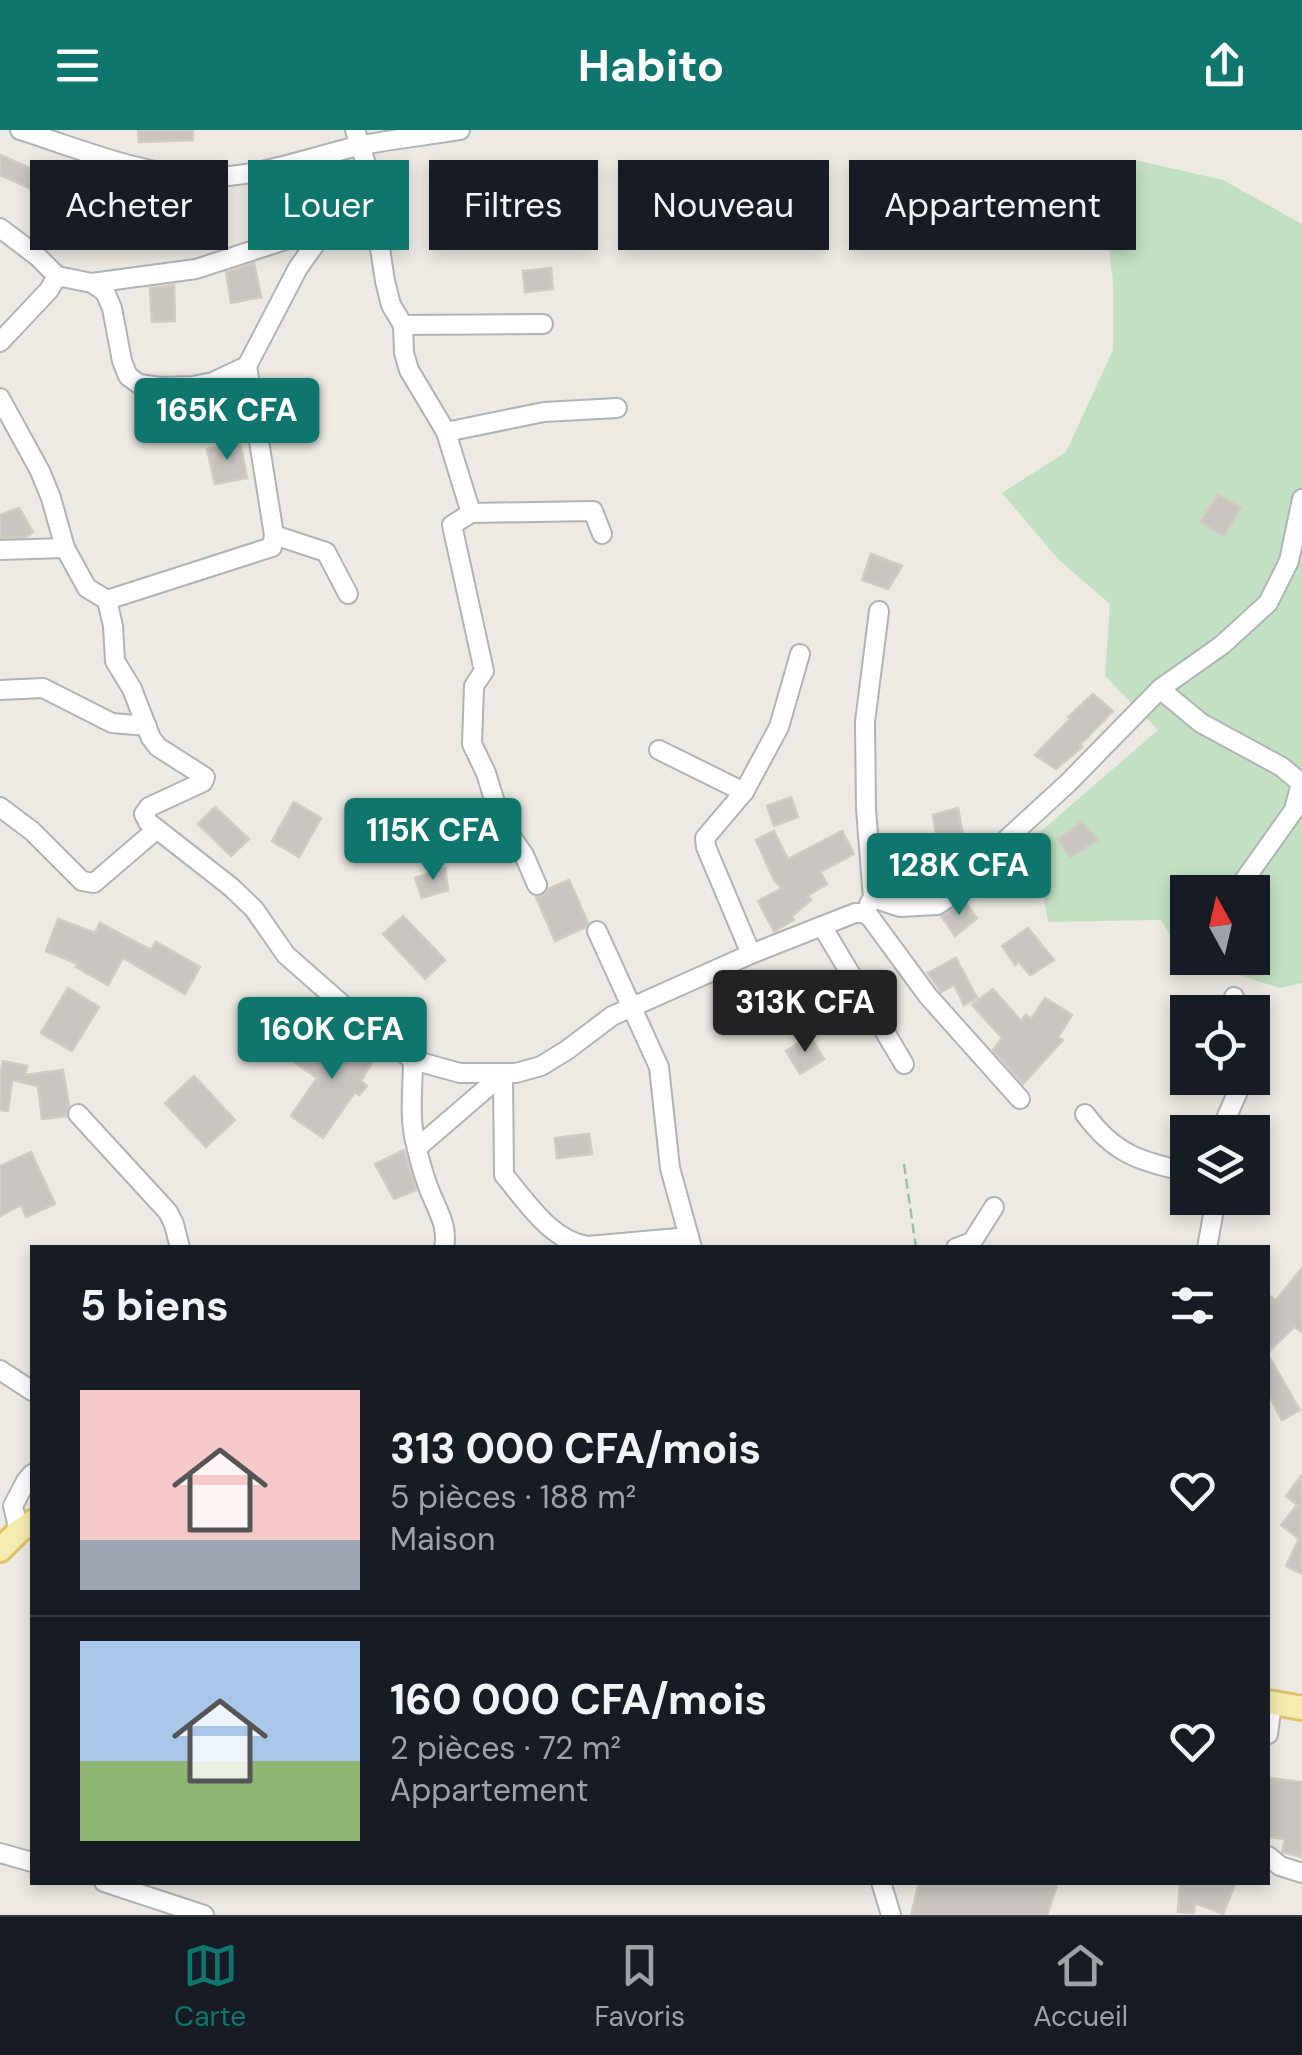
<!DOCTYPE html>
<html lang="fr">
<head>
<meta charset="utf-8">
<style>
  :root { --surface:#171b24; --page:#242831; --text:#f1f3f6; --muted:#9ea1a6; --line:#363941; --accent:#0f766e }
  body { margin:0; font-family:"DM Sans",sans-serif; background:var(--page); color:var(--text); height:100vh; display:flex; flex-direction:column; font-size:38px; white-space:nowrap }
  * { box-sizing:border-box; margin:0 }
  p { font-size:32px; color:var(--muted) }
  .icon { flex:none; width:55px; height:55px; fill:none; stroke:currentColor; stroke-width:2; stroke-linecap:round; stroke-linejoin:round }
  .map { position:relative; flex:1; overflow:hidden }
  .panel { position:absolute; left:30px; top:1115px; width:1240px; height:640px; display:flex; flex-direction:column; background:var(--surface); border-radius:0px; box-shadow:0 5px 15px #0003 }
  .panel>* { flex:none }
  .hud { position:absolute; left:30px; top:30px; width:1242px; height:90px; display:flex; gap:20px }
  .needle { width:65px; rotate:352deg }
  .controls { position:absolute; left:1170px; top:745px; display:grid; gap:20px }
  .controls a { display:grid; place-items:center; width:100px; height:100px; border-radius:0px; background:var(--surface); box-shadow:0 5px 15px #0003; font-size:50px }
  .price { position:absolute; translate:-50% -85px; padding:0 22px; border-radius:10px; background:var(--accent); color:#fff; font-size:32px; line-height:65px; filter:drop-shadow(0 2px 5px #0008) }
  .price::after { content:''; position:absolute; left:50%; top:60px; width:30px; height:22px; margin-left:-15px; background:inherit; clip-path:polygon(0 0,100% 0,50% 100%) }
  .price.selected { background:#222; color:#fff }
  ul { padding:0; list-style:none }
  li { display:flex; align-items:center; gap:30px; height:250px; padding:0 50px }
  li+li { border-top:2px solid var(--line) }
  li span { display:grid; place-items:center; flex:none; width:280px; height:200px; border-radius:0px; color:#555 }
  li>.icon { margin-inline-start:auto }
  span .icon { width:120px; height:120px; fill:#fffc; stroke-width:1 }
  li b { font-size:42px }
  h2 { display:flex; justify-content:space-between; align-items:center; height:120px; padding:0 50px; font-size:42px }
  .tag { padding:0 35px; border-radius:0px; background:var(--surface); box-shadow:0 5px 15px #0003; font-size:35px; line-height:90px }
  .tag.selected { background:var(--accent); color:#fff }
  header { display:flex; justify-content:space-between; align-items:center; height:130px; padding:0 50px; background:var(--accent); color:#fff; font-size:45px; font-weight:700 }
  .tab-bar { display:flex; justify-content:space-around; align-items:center; height:140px; border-top:2px solid var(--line); background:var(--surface); font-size:28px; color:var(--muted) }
  .tab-bar a { display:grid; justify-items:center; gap:5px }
  .tab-bar .selected { color:var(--accent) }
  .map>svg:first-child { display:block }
</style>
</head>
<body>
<header><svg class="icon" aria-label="menu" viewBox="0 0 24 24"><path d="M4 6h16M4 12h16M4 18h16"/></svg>Habito<svg class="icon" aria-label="share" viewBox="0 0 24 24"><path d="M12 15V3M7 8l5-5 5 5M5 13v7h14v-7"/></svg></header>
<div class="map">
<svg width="1302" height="1785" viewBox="0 0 1302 1785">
  <rect width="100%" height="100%" fill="#eceae3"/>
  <path fill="#c2e1c3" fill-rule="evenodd" d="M1135 30 1223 50 1302 94V853L1280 858 1184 828 1161 790 1048 792 1033 708 1158 600 1105 546 1110 474 1059 430 1002 363 1066 322 1113 220V152L1104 78ZM1188 762H1252V828H1188Z"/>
  <g fill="#c8c5c0" stroke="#d0ccc2" stroke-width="2.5">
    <polygon points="138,0 193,0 193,10 139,12"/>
    <polygon points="0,25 68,55 60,72 0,45"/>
    <polygon points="210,63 214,86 190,90 186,67"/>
    <polygon points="254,133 261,167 231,173 226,142"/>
    <polygon points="551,138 553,159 525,162 523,141"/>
    <polygon points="174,155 175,191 152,192 150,158"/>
    <polygon points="240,312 247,348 215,354 207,319"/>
    <polygon points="1218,364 1241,378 1224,406 1200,392"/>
    <polygon points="19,378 33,402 26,407 0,408 0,385"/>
    <polygon points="871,424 902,436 888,459 862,450"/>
    <polygon points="1093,564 1113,581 1080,615 1082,617 1056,639 1035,625 1070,589 1068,587"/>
    <polygon points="791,667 798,687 774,696 767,676"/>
    <polygon points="294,672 321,688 299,727 272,711"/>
    <polygon points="215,677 249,709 231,726 198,694"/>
    <polygon points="958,678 964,711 938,715 933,685"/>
    <polygon points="1081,692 1099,710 1070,727 1058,709"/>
    <polygon points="774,701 788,729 842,701 854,724 820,742 827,754 807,766 811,770 792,786 794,790 774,801 758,771 782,758 774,750 756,710"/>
    <polygon points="445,738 448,760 422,768 415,748"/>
    <polygon points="569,750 588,793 586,797 555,811 536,767 543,766 548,759"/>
    <polygon points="965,772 977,788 955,806 941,786"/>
    <polygon points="403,786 445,830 425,849 383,804"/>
    <polygon points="58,789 95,803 100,793 151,820 156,812 200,837 185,864 123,828 108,855 76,837 78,834 46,821"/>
    <polygon points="1028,798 1054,830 1030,845 1019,832 1015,835 1002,816"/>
    <polygon points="956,828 977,868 964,875 954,855 941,862 928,843"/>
    <polygon points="68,858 99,877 72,921 41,903"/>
    <polygon points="993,859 1021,891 1026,885 1031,889 1045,868 1072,885 1058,907 1063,910 1023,954 993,920 1002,908 972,875"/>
    <polygon points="306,869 326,893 300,914 280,891"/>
    <polygon points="339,905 363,919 368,912 379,920 361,951 367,956 359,965 355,962 323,1008 291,986 317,948 291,930 301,915 324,931"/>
    <polygon points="810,906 824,929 800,944 786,921"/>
    <polygon points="3,931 27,936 25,945 63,940 69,976 66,986 42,989 38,956 12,950 8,981 0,980 0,945"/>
    <polygon points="194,946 235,990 206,1017 165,973"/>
    <polygon points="589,1004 592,1024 557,1028 555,1008"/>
    <polygon points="404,1020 416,1060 394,1069 375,1034"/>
    <polygon points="31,1022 55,1074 26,1087 21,1075 0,1086 0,1036"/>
    <polygon points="1302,1138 1302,1202 1294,1197 1268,1222 1268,1165 1276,1170"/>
    <polygon points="1268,1225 1300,1280 1282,1290 1268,1264"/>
    <polygon points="1302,1345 1302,1444 1286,1436 1299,1409 1281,1395 1297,1375 1286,1366"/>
    <polygon points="1269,1648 1302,1652 1302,1727 1282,1722 1285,1709 1268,1707"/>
    <polygon points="919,1752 1058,1752 1047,1785 911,1785"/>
    <polygon points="1180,1752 1236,1752 1223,1784 1195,1773 1194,1783 1178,1782"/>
  </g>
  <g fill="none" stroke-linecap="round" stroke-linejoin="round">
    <g stroke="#b0b3b7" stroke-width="22">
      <g id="minor">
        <path d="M20 0C80 19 141 45 205 47 255 48 305 29 354 17 389 9 425 6 460 0"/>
        <polyline points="355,0 368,40 385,151 391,175 403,195 543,194"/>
        <polyline points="0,98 37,126 57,146"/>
        <polyline points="92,153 196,139 331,95"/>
        <polyline points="403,195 404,223 409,240 446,302 471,383"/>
        <polyline points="0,212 49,160 57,146 92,153 105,162 112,178 122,231 128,246 139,254 160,257 193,256 213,252 247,236 298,138 368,40"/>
        <polyline points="0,268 40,341 51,368 65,418 87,458 107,470 113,496 115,531 132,559 151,608 158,617 205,647 203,652 149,677 144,684 148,692 231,757 254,779 286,825 352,883 413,930 460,943 516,943 541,936 567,920 612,886 751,824 706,717 705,708 744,662 779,597 800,524"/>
        <polyline points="446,302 544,282 617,278"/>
        <polyline points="274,405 326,422 348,464"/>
        <polyline points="0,420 65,418"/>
        <polyline points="107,470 272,417 274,405 247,236"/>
        <polyline points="1160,559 1201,593 1282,637 1301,653 1294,680 1238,759"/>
        <polyline points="0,560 43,558 112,593 147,596"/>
        <polyline points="659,620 744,662"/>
        <polyline points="0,677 32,701 82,751 94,753 157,699"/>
        <polyline points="537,755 524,725 501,692 486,643 472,614 474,556 484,541 452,395 471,383 593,381 602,404"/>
        <polyline points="873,768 900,777 937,775 957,762 1008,708 1068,653 1161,558 1222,515 1268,473 1289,431 1302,369"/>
        <polyline points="869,774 873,768 866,679 865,592 879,481"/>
        <polyline points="822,796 904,934"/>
        <polyline points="597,801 659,937 670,1038 692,1118"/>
        <polyline points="751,824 855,783 863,783 870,787 928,866 1020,969"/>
        <polyline points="1234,867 1236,882"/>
        <path d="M413 930C413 956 409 985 415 1011 419 1028 424 1048 431 1064 439 1083 448 1097 444 1118"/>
        <path d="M503 944 504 1045C526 1071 552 1112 588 1116L689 1107"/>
        <polyline points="78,984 168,1082 174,1094 180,1118"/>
        <path d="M1085 984C1114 1024 1141 1032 1188 1042"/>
        <polyline points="1220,1002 1240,957 1241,948"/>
        <polyline points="417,1018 503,944"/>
        <polyline points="956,1118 972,1112 994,1077"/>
        <polyline points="1207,1118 1213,1085 1208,1068"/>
        <polyline points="0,1240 32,1261"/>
        <polyline points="19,1401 13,1376 26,1351 32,1344"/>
        <polyline points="1268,1604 1272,1573"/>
        <polyline points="0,1723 32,1732"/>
        <polyline points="1268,1726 1280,1736 1302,1743"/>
        <polyline points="104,1752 204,1785"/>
        <polyline points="881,1752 891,1785"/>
      </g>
    </g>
    <g stroke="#e0c268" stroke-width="28">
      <g id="major">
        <polyline points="0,1420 19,1401 32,1392"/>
        <polyline points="1268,1572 1302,1578"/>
      </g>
    </g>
    <polyline stroke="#9cc1a8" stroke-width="2.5" stroke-dasharray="10 5" stroke-linecap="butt" points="904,1034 916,1118"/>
    <use href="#minor" stroke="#fff" stroke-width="18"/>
    <use href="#major" stroke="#f5ecaf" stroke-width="22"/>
  </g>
</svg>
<div class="controls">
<a><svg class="needle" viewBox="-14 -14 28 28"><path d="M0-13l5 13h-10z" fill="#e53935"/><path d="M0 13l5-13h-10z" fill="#9ea1a6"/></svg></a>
<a><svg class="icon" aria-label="locate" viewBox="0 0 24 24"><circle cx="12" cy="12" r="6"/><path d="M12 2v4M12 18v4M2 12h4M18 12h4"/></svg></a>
<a><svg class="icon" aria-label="layers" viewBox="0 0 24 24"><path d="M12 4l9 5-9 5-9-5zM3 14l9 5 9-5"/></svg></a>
</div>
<b class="price" style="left:227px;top:333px">165K CFA</b>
<b class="price" style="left:433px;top:753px">115K CFA</b>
<b class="price" style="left:959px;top:788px">128K CFA</b>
<b class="price selected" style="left:805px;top:925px">313K CFA</b>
<b class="price" style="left:332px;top:952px">160K CFA</b>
<div class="hud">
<a class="tag">Acheter</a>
<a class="tag selected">Louer</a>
<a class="tag">Filtres</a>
<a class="tag">Nouveau</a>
<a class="tag">Appartement</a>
</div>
<section class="panel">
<h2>5 biens<svg class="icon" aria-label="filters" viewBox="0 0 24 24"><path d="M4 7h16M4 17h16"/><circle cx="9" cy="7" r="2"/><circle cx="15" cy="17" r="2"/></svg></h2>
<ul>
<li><span style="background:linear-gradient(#f6c9c9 75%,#9aa5b1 0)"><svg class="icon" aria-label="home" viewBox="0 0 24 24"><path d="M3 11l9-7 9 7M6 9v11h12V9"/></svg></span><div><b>313 000 CFA/mois</b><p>5 pièces · 188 m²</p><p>Maison</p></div><svg class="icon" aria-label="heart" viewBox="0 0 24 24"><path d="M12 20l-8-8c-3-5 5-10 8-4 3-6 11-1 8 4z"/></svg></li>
<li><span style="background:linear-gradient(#a9c7e8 60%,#8fb573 0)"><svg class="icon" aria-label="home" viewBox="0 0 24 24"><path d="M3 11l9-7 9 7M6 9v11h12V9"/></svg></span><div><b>160 000 CFA/mois</b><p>2 pièces · 72 m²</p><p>Appartement</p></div><svg class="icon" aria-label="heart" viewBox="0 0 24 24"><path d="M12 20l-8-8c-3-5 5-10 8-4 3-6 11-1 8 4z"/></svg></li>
</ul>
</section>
</div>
<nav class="tab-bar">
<a class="selected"><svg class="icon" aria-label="map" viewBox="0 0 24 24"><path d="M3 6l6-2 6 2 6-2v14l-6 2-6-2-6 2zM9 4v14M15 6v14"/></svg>Carte</a>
<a><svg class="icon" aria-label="saved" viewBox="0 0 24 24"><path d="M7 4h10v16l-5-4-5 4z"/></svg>Favoris</a>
<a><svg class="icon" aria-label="home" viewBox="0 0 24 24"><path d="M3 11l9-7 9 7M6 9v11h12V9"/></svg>Accueil</a>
</nav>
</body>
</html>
